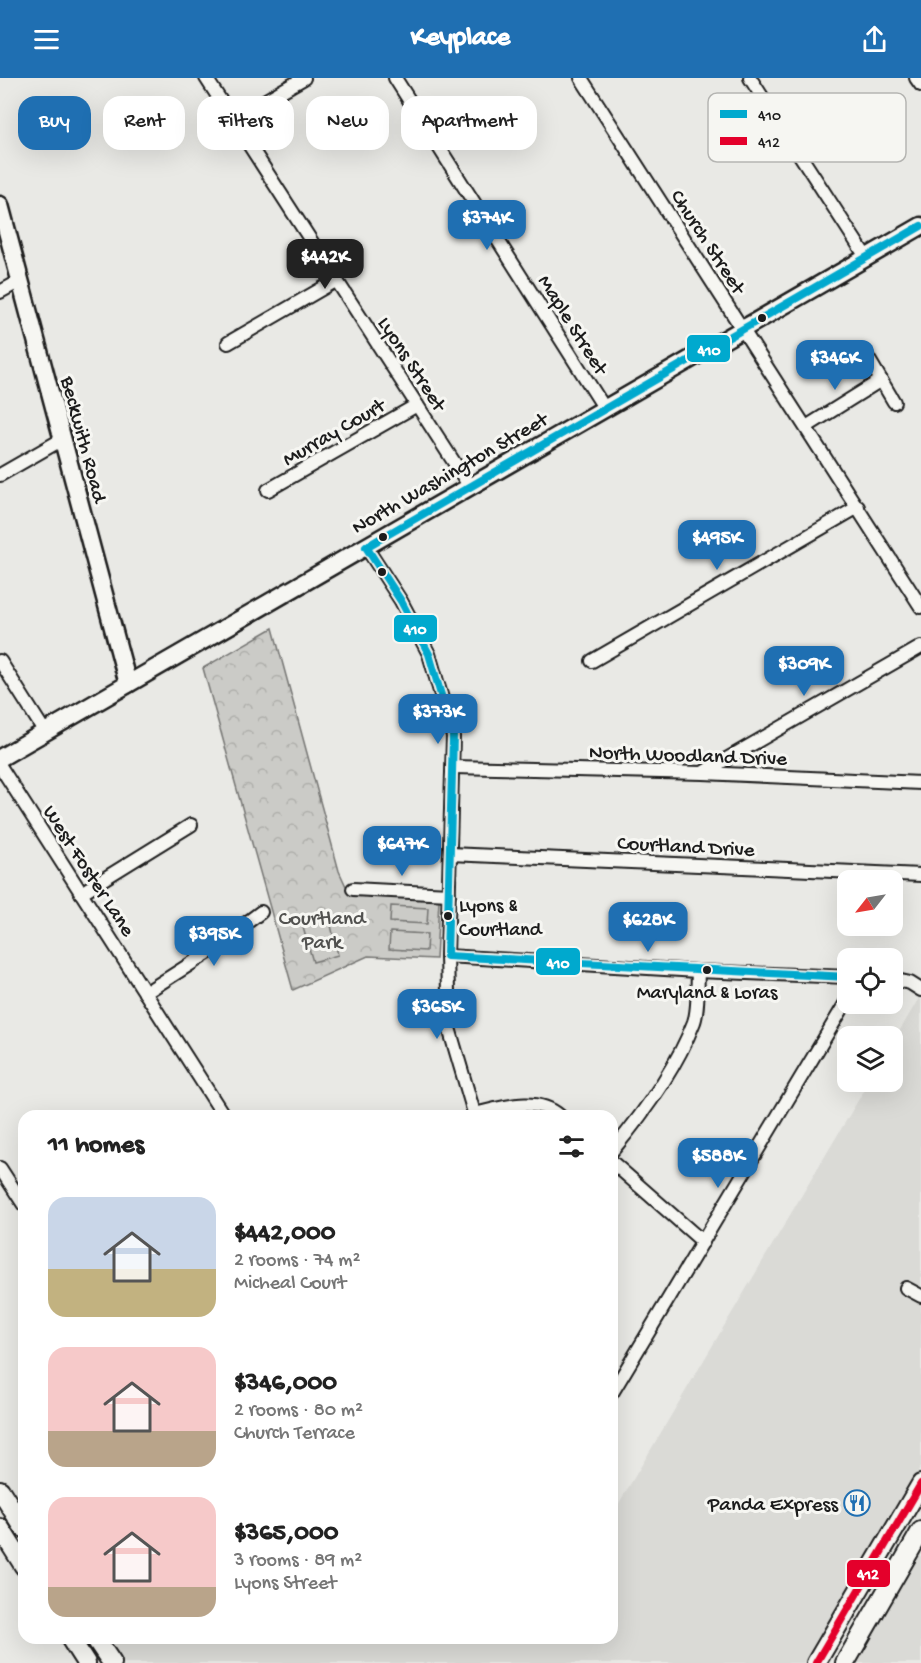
<!DOCTYPE html>
<html lang="en">
<head>
<meta charset="utf-8">
<style>
  :root { --surface:#fff; --page:#f6f6f6; --text:#222; --muted:#767676; --accent:#1f6fb2 }
  body { margin:0; font-family:"Gochi Hand",sans-serif; background:var(--page); color:var(--text); height:100vh; display:flex; flex-direction:column; font-size:22px; white-space:nowrap }
  * { box-sizing:border-box; margin:0 }
  p { font-size:20px; color:var(--muted) }
  .icon { flex:none; width:33px; height:33px; fill:none; stroke:currentColor; stroke-width:2; stroke-linecap:round; stroke-linejoin:round }
  .map { position:relative; flex:1; overflow:hidden }
  .drawer { position:absolute; left:18px; top:1032px; width:600px; height:534px; display:flex; flex-direction:column; background:var(--surface); border-radius:18px; box-shadow:0 6px 24px #0002 }
  .drawer>* { flex:none }
  .hud { position:absolute; left:18px; top:18px; width:600px; height:54px; display:flex; gap:12px }
  .needle { width:39px; rotate:239deg }
  .buttons { position:absolute; left:837px; top:792px; display:grid; gap:12px }
  .buttons a { display:grid; place-items:center; width:66px; height:66px; border-radius:12px; background:var(--surface); box-shadow:0 6px 24px #0002; font-size:30px }
  .price { position:absolute; translate:-50% -51px; padding:0 14px; border-radius:12px; background:var(--accent); color:#fff; font-size:20px; line-height:39px; filter:drop-shadow(0 2px 3px #0008) }
  .price::after { content:''; position:absolute; left:50%; top:36px; width:18px; height:14px; margin-left:-9px; background:inherit; clip-path:polygon(0 0,100% 0,50% 100%) }
  .price.selected { background:#222; color:#fff }
  ul { padding:0; list-style:none }
  li { display:flex; align-items:center; gap:18px; height:150px; padding:0 30px }
  li span { display:grid; place-items:center; flex:none; width:168px; height:120px; border-radius:18px; color:#555 }
  li>.icon { margin-inline-start:auto }
  span .icon { width:72px; height:72px; fill:#fffc; stroke-width:1 }
  li b { font-size:26px }
  h2 { display:flex; justify-content:space-between; align-items:center; height:72px; padding:0 30px; font-size:26px }
  .pill { padding:0 21px; border-radius:18px; background:var(--surface); box-shadow:0 6px 24px #0002; font-size:21px; line-height:54px }
  .pill.selected { background:var(--accent); color:#fff }
  header { display:flex; justify-content:space-between; align-items:center; height:78px; padding:0 30px; background:var(--accent); color:#fff; font-size:27px; font-weight:700 }
  .map>svg:first-child { display:block }
</style>
</head>
<body>
<header><svg class="icon" aria-label="menu" viewBox="0 0 24 24"><path d="M4 6h16M4 12h16M4 18h16"/></svg>Keyplace<svg class="icon" aria-label="share" viewBox="0 0 24 24"><path d="M12 15V3M7 8l5-5 5 5M5 13v7h14v-7"/></svg></header>
<div class="map">
<svg width="921" height="1585" viewBox="0 0 921 1585">
  <defs>
    <pattern id="forest-crowns" width="20" height="18" patternUnits="userSpaceOnUse" patternTransform="scale(1.5)"><rect width="20" height="18" fill="#cbcbc7"/><path d="M2 6a3 3 0 1 1 6 0M12 15a3 3 0 1 1 6 0" fill="none" stroke="#aeaeaa"/></pattern>
  </defs>
  <rect width="100%" height="100%" fill="#e9e9e5"/>
  <filter id="ink" filterUnits="userSpaceOnUse"><feTurbulence type="fractalNoise" baseFrequency=".0167" numOctaves="2"/><feDisplacementMap in="SourceGraphic" scale="12" xChannelSelector="R" yChannelSelector="G"/><feConvolveMatrix kernelMatrix="1 2 1 2 8 2 1 2 1" color-interpolation-filters="sRGB"/></filter>
  <g filter="url(#ink)">
    <g fill="#dadad6">
      <polygon points="919,920 921,922 921,1389 806,1585 122,1585 106,1560 612,1560 612,1437 869,1004 892,1004 893,964"/>
      <polygon points="921,1467 921,1585 856,1585"/>
    </g>
    <polygon fill="url(#forest-crowns)" stroke="#747472" stroke-width="1.5" points="273,550 339,793 350,817 439,822 436,881 368,878 293,912 203,590"/>
    <g fill="#cbcbc7" stroke="#747472" stroke-width="1.5">
      <polygon points="391,828 428,830 427,846 390,844"/>
      <polygon points="329,839 338,877 313,884 302,846"/>
      <polygon points="390,854 427,856 426,873 389,871"/>
    </g>
    <g fill="none" stroke-linecap="round" stroke-linejoin="round">
      <g stroke="#1c1c1c" stroke-width="16">
        <g id="street">
          <polyline points="206,0 470,409"/>
          <polyline points="395,0 605,331"/>
          <polyline points="581,0 921,529"/>
          <polyline points="750,0 866,179"/>
          <polyline points="916,0 921,7"/>
          <polyline points="233,41 304,0"/>
          <polyline points="0,214 20,203"/>
          <polyline points="228,265 337,202"/>
          <polyline points="868,280 894,324"/>
          <polyline points="806,349 881,302"/>
          <polyline points="0,397 61,362"/>
          <polyline points="268,412 417,327"/>
          <polyline points="366,469 401,523 429,576 453,658 447,878 449,950 475,1038"/>
          <polyline points="0,583 45,654"/>
          <polyline points="592,583 858,429"/>
          <polyline points="0,688 224,1038"/>
          <polyline points="453,689 703,695 921,705"/>
          <polyline points="704,694 921,569"/>
          <polyline points="450,776 921,797"/>
          <polyline points="353,811 449,816"/>
          <polyline points="81,815 191,747"/>
          <polyline points="447,878 698,893 848,899"/>
          <polyline points="892,901 910,905 921,912"/>
          <polyline points="145,915 239,855 245,846 261,834"/>
          <path d="M474 1036C502 1030 536 1017 560 1038"/>
          <path d="M612 1073C644 1035 676 991 694 944 699 930 697 909 698 893"/>
          <polyline points="612,1084 703,1164"/>
          <polyline points="0,1090 24,1127"/>
          <polyline points="906,1210 921,1218"/>
          <polyline points="612,1315 848,921"/>
        </g>
      </g>
      <g stroke="#1c1c1c" stroke-width="21">
        <g id="secondary">
          <polyline points="0,127 128,606"/>
          <polyline points="0,680 921,148"/>
        </g>
      </g>
      <g stroke="#1c1c1c" stroke-width="22">
        <g id="primary">
          <polyline points="0,1412 24,1450"/>
          <polyline points="0,1450 24,1488"/>
          <polyline points="70,1560 86,1585"/>
          <polyline points="95,1560 112,1585"/>
          <polyline points="816,1585 921,1406"/>
          <polyline points="845,1585 921,1453"/>
        </g>
      </g>
      <use href="#street" stroke="#f6f6f2" stroke-width="12"/>
      <use href="#secondary" stroke="#f6f6f2" stroke-width="16"/>
      <use href="#primary" stroke="#f6f6f2" stroke-width="18"/>
      <g stroke="#f6f6f2" stroke-width="12">
        <polyline id="bus-1" points="848,899 447,878 453,658 429,576 401,523 366,469 921,148"/>
      </g>
      <g stroke="#f6f6f2" stroke-width="12">
        <polyline id="bus-2" points="816,1585 921,1406"/>
      </g>
      <use href="#bus-1" stroke="#00a9ce" stroke-width="8"/>
      <use href="#bus-2" stroke="#e4002b" stroke-width="8"/>
    </g>
  </g>
  <defs>
    <g id="restaurant-ring" transform="scale(1.35)"><circle r="9.5" fill="#f6f6f2" stroke="#1f6fb2" stroke-width="1.5"/><path d="M-5-6h1v4h1v-4h1v4h1v-4h1v5L-1.5 .5V6h-2V.5L-5-1ZM5-6V6H3V1.5H1.5Q1.5-4 5-6Z" fill="#1f6fb2"/></g>
  </defs>
  <g fill-rule="evenodd">
    <use href="#restaurant-ring" x="857" y="1425"/>
  </g>
  <g fill="#1c1c1c" stroke="#f6f6f2" stroke-width="2">
    <circle cx="762" cy="240" r="5"/>
    <circle cx="383" cy="459" r="5"/>
    <circle cx="382" cy="494" r="5"/>
    <circle cx="448" cy="838" r="5"/>
    <circle cx="707" cy="892" r="5"/>
  </g>
  <g text-anchor="middle" stroke-width="6" stroke-linejoin="round" paint-order="stroke">
    <g font-size="20" fill="#1c1c1c" stroke="#f6f6f2" text-anchor="start">
      <text x="459" y="833">Lyons &amp;<tspan x="459" dy="24">Courtland</tspan></text>
      <text x="707" y="920" text-anchor="middle">Maryland &amp; Loras</text>
    </g>
    <g font-size="21" fill="#1c1c1c" stroke="#f6f6f2">
      <text transform="translate(709 163) rotate(57)" y="7">Church Street</text>
      <text transform="translate(574 246) rotate(58)" y="7">Maple Street</text>
      <text transform="translate(413 285) rotate(57)" y="7">Lyons Street</text>
      <text transform="translate(333 353) rotate(-30)" y="7">Murray Court</text>
      <text transform="translate(85 361) rotate(75)" y="7">Beckwith Road</text>
      <text transform="translate(449 394) rotate(-30)" y="7">North Washington Street</text>
      <text transform="translate(688 676) rotate(2)" y="7">North Woodland Drive</text>
      <text transform="translate(686 767) rotate(3)" y="7">Courtland Drive</text>
      <text transform="translate(90 792) rotate(57)" y="7">West Foster Lane</text>
    </g>
    <g font-size="21" fill="#51514f" stroke="#f6f6f2">
      <text x="322" y="846">Courtland<tspan x="322" dy="24">Park</tspan></text>
    </g>
    <g font-size="21" fill="#1c1c1c" stroke="#f6f6f2" text-anchor="end">
      <text x="838" y="1432">Panda Express</text>
    </g>
  </g>
  <rect x="708" y="15" width="198" height="69" rx="9" fill="#f6f6f2" stroke="#b5b5b2" stroke-width="1.5"/>
  <rect x="720" y="32" width="27" height="8" fill="#00a9ce"/>
  <rect x="720" y="59" width="27" height="8" fill="#e4002b"/>
  <g font-size="16" fill="#1c1c1c">
    <text x="758" y="42">410</text>
    <text x="758" y="69">412</text>
  </g>
  <g stroke="#f6f6f2" stroke-width="2">
    <rect x="686" y="256" width="45" height="29" rx="6" fill="#00a9ce"/>
    <rect x="393" y="536" width="45" height="29" rx="6" fill="#00a9ce"/>
    <rect x="535" y="869" width="46" height="29" rx="6" fill="#00a9ce"/>
    <rect x="846" y="1481" width="45" height="29" rx="6" fill="#e4002b"/>
  </g>
  <g font-size="16" text-anchor="middle" font-weight="bold" fill="#fff">
    <text x="709" y="277">410</text>
    <text x="415" y="556">410</text>
    <text x="558" y="890">410</text>
    <text x="868" y="1501">412</text>
  </g>
</svg>
<div class="buttons">
<a><svg class="needle" viewBox="-14 -14 28 28"><path d="M0-13l5 13h-10z" fill="#e53935"/><path d="M0 13l5-13h-10z" fill="#767676"/></svg></a>
<a><svg class="icon" aria-label="locate" viewBox="0 0 24 24"><circle cx="12" cy="12" r="6"/><path d="M12 2v4M12 18v4M2 12h4M18 12h4"/></svg></a>
<a><svg class="icon" aria-label="layers" viewBox="0 0 24 24"><path d="M12 4l9 5-9 5-9-5zM3 14l9 5 9-5"/></svg></a>
</div>
<b class="price" style="left:487px;top:173px">$374K</b>
<b class="price selected" style="left:325px;top:212px">$442K</b>
<b class="price" style="left:835px;top:313px">$346K</b>
<b class="price" style="left:717px;top:493px">$495K</b>
<b class="price" style="left:804px;top:619px">$309K</b>
<b class="price" style="left:438px;top:667px">$373K</b>
<b class="price" style="left:402px;top:799px">$647K</b>
<b class="price" style="left:648px;top:875px">$628K</b>
<b class="price" style="left:214px;top:889px">$395K</b>
<b class="price" style="left:437px;top:962px">$365K</b>
<b class="price" style="left:718px;top:1111px">$588K</b>
<div class="hud">
<a class="pill selected">Buy</a>
<a class="pill">Rent</a>
<a class="pill">Filters</a>
<a class="pill">New</a>
<a class="pill">Apartment</a>
</div>
<section class="drawer">
<h2>11 homes<svg class="icon" aria-label="filters" viewBox="0 0 24 24"><path d="M4 7h16M4 17h16"/><circle cx="9" cy="7" r="2"/><circle cx="15" cy="17" r="2"/></svg></h2>
<ul>
<li><span style="background:linear-gradient(#c9d6e8 60%,#c2b280 0)"><svg class="icon" aria-label="home" viewBox="0 0 24 24"><path d="M3 11l9-7 9 7M6 9v11h12V9"/></svg></span><div><b>$442,000</b><p>2 rooms · 74 m²</p><p>Micheal Court</p></div></li>
<li><span style="background:linear-gradient(#f6c9c9 70%,#b9a48a 0)"><svg class="icon" aria-label="home" viewBox="0 0 24 24"><path d="M3 11l9-7 9 7M6 9v11h12V9"/></svg></span><div><b>$346,000</b><p>2 rooms · 80 m²</p><p>Church Terrace</p></div></li>
<li><span style="background:linear-gradient(#f6c9c9 75%,#b9a48a 0)"><svg class="icon" aria-label="home" viewBox="0 0 24 24"><path d="M3 11l9-7 9 7M6 9v11h12V9"/></svg></span><div><b>$365,000</b><p>3 rooms · 89 m²</p><p>Lyons Street</p></div></li>
</ul>
</section>
</div>
</body>
</html>
